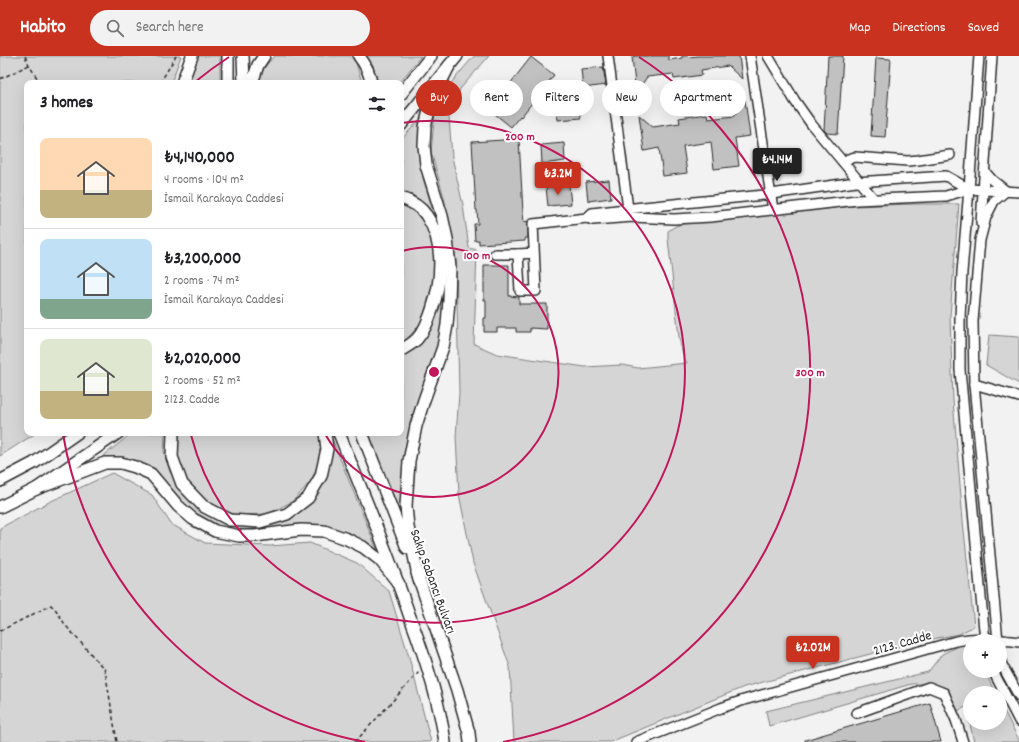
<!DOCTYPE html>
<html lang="en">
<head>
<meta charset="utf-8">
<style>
  :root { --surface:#fff; --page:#f2f2f2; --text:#202124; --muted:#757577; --line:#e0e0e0; --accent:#c8321e }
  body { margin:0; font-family:Dekko,sans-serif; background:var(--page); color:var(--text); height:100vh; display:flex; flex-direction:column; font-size:15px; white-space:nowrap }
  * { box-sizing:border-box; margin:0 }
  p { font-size:13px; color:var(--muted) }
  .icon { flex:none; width:22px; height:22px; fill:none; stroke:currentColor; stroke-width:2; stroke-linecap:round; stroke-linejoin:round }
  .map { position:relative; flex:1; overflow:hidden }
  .sheet { position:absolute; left:24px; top:24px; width:380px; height:356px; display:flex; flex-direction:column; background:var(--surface); border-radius:8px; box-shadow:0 4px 16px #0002 }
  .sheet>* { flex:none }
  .hud { position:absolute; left:416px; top:24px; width:380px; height:36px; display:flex; gap:8px }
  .tools { position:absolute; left:963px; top:578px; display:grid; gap:8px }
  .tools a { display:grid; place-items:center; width:44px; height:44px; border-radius:50%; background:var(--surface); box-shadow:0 4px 16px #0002; font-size:20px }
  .price { position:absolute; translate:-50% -34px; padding:0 9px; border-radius:4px; background:var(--accent); color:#fff; font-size:13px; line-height:26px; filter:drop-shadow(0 1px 2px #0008) }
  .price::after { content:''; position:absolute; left:50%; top:24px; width:12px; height:9px; margin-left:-6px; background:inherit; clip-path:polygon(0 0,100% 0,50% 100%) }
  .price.on { background:#222; color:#fff }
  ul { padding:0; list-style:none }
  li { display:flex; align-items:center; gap:12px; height:100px; padding:0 16px }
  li+li { border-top:1px solid var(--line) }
  li span { display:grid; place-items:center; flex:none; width:112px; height:80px; border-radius:8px; color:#555 }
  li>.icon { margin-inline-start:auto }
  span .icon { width:48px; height:48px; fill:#fffc; stroke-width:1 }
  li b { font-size:17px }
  h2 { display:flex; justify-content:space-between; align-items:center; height:48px; padding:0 16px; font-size:17px }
  .tag { padding:0 14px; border-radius:18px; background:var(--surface); box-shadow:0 4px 16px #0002; font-size:14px; line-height:36px }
  .tag.on { background:var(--accent); color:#fff }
  header { display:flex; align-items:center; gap:24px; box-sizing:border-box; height:56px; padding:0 20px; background:var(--accent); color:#fff }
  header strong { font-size:19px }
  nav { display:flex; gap:22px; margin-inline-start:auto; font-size:14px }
  .search { width:280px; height:36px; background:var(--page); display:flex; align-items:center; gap:10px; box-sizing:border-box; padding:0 14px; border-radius:22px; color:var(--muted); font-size:15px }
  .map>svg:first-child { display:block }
</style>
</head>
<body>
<header>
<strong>Habito</strong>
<div class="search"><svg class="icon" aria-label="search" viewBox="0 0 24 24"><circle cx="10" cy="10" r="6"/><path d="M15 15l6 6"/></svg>Search here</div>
<nav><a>Map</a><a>Directions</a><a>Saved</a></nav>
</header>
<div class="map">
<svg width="1019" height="686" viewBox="0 0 1019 686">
  <rect width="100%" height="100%" fill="#f2f2f2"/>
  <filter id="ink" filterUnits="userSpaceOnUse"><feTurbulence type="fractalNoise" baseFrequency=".025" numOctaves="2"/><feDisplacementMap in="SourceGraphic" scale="8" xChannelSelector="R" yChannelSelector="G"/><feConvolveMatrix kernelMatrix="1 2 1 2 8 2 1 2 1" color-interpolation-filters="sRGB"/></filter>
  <g filter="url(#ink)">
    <g fill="#d5d5d5" stroke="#808080">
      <polygon points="0,0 181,0 171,27 27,27 27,377 36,377 0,400"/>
      <polygon points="196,0 220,0 220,27 185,27"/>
      <path d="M275 0H350L356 7 362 27H259C262 14 265 9 275 0Z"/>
      <polygon points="366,0 421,0 399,27 377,27 373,9"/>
      <polygon points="474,0 489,0 460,33 449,62 452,101 463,149 469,192 477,194 474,288 497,298 585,311 622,309 638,312 687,307 682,296 679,281 668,183 668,175 674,171 681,168 854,150 913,148 959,148 950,260 953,344 963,465 974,570 959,578 916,586 744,631 610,686 514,686 510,611 473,507 459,438 456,381 459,337 456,203 444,141 431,96 435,56 451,27"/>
      <polygon points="419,64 419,99 423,122 444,192 447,230 444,262 436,298 421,337 409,374 402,423 400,463 367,377 401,377 401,298 435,260 444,230 441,195 429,154 413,139 401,136 401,84"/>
      <polygon points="401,146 414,153 428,170 435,192 435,218 422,266 404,286 401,287"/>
      <polygon points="989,279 1019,281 1019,328 986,309"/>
      <polygon points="132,377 165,377 164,395 170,416 183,436 216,462 272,466 315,438 330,405 332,383 378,496 313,469 293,469 277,471 266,475 232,475 214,469 198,460 161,426 152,415 97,405"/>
      <polygon points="176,377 322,377 324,394 311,425 293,445 268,458 237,459 209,449 188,426 178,404"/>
      <polygon points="112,417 152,439 171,468 205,487 270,490 310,487 357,507 389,535 409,601 431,686 0,686 0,472 49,446"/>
      <polygon points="970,585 970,615 985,615 995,637 970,637 970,667 1000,667 1000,647 1019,684 1019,686 974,686 966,651 957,655 947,632 932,628 911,628 769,670 766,655 928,616 942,598"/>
    </g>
    <g fill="#c1c1c1" stroke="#2b2b2b">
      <polygon points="636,0 668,0 669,4 682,2 682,0 688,0 689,1 698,0 739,0 742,23 728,10 701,14 702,19 674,23 673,18 647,21 636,37 632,1"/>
      <polygon points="828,0 843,0 838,78 827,77 824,74"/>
      <polygon points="531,1 554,19 521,61 520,60 511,71 490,54 499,44 498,43"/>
      <polygon points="876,2 890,3 891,4 885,81 871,80 871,79"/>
      <polygon points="603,11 606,29 583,32 581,13"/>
      <polygon points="579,43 581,62 558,64 556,46"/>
      <polygon points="745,44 750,80 735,82 739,110 714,113 711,86 683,90 687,117 663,120 659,92 644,95 639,59 653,71 680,67 679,62 707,58 708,63 734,60"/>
      <polygon points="519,83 523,157 524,166 528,165 528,182 525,182 525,185 479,188 479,184 475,185 474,168 478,168 477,154 476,154 472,86"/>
      <polygon points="564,87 565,105 542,108 541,89"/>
      <polygon points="609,124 611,142 588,145 586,126"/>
      <polygon points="569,129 571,148 548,150 546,131"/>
      <polygon points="484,209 509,209 509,240 519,241 519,248 547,248 547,273 530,272 530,276 516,276 516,272 497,272 497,276 484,276 484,262 486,262 486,244 484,244"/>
      <polygon points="930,647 941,686 805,686 805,684"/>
    </g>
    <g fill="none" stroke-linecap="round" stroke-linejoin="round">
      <g stroke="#2b2b2b" stroke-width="12">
        <g id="minor">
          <polyline points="608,0 628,153"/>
          <polyline points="750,0 773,154"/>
          <polyline points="768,0 795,45 812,69 873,142"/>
          <polyline points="979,0 969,133 962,216 960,262 960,314 985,585"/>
          <polyline points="843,106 848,103 855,101 908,105 918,104 950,99"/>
          <polyline points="985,116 992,124 1006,135"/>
          <polyline points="587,162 593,164 633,161 674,163 711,161 857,144 946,140 969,133 1019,136"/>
          <polyline points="587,162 592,157 634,152 764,139 856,126 946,120 969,133"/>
          <polyline points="981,167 992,0"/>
          <polyline points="534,197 518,198 520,235 536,235 533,168 587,162"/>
          <polyline points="495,198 518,198"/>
          <polyline points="974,328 1019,341"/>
          <polyline points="998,585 974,328 973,265 980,184 986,161 994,145 1006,135"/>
          <polyline points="1000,601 1002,609 1019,640"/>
          <polyline points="993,615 1019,665"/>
          <polyline points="857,657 929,631 944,637 956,664 963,686"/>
          <path d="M636 686 721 652 744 644 956 585C980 580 996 583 1019 586"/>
        </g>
      </g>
      <g stroke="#2b2b2b" stroke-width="14">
        <g id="major">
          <polyline points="228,0 228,27"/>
          <polyline points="243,0 244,27"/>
          <path d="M359 0C365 8 370 17 371 27"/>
          <polyline points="182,27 192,0"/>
          <polyline points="252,27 258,9 264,0"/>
          <polyline points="401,38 431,0"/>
          <polyline points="401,69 457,0"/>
          <path d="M401 142C410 145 420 150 426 159 445 186 442 224 432 254 429 263 426 272 420 279 416 286 408 290 401 294"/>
          <polyline points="173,377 172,401 182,428 203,450 230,464 260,466 287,458 308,442 321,420 327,393 325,377"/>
          <path d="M339 377C363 438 389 499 410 561 425 601 439 643 445 686"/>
          <polyline points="362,377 407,492"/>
          <polyline points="0,425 34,407 77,377"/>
          <polyline points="36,433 105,407 121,407 135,411 151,418 178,450 193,463 215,475 239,480 255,480 277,477 301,474 324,475 347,483 363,491 380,504 399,528"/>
          <polyline points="0,451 36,433 118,377"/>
          <polyline points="417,517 457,634 469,677 470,686"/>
          <polyline points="419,524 408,471 406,450 409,405 416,370 424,344 443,291 447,269 449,244 450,212 447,183 442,160 426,109 424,90 425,71 431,46 449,10"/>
        </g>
      </g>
      <g stroke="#2b2b2b" stroke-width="1.5" stroke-dasharray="4 3" stroke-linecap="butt">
        <polyline points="25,0 29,9 40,27"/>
        <polyline points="0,23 29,9"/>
        <polyline points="160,27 176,0"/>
        <polyline points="0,575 51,549 56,554 66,570 105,614 117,686"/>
        <polyline points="355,686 419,616"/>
      </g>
      <use href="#minor" stroke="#fff" stroke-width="9"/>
      <use href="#major" stroke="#fff" stroke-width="11"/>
    </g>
  </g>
  <g fill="none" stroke="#c2185b" stroke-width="2">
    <path d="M402 195A125 125 0 1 1 325 378"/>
    <path d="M401 67A251 251 0 1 1 191 379"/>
    <path d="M365 686A376 376 0 0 1 63 378M195 26A376 376 0 0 1 229 1M639 1A376 376 0 0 1 503 686"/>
  </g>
  <g text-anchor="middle" stroke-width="4" stroke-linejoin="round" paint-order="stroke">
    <g font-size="14" fill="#2b2b2b" stroke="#fff">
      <text transform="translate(434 525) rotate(70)" y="5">Sakıp Sabancı Bulvarı</text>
      <text transform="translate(902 586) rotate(-16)" y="5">2123. Cadde</text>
    </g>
  </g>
  <circle cx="434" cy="316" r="6" fill="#c2185b" stroke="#fff" stroke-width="2"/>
  <g font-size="12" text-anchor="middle" font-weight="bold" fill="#c2185b" stroke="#fff" stroke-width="4" stroke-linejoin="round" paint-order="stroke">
    <text x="520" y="84">200 m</text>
    <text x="477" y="203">100 m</text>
    <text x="810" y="320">300 m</text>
  </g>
</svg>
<div class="tools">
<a>+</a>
<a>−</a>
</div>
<b class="price on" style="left:777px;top:126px">₺4.14M</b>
<b class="price" style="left:558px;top:140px">₺3.2M</b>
<b class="price" style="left:813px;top:614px">₺2.02M</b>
<div class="hud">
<a class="tag on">Buy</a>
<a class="tag">Rent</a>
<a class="tag">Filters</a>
<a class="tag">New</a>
<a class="tag">Apartment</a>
</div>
<section class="sheet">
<h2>3 homes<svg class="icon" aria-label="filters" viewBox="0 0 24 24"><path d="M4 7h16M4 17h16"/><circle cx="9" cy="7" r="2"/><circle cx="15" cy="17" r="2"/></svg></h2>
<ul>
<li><span style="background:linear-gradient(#ffd9b3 65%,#c2b280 0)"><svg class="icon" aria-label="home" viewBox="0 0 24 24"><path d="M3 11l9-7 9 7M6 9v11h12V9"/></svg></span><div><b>₺4,140,000</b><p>4 rooms · 104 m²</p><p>İsmail Karakaya Caddesi</p></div></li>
<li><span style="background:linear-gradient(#bfe0f5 75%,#7fa58c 0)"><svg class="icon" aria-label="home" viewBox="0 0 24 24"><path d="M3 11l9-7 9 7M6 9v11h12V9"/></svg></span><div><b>₺3,200,000</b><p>2 rooms · 74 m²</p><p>İsmail Karakaya Caddesi</p></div></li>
<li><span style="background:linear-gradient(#dfe7d0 65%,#c2b280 0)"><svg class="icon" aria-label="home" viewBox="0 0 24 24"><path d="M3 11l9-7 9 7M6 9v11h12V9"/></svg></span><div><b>₺2,020,000</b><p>2 rooms · 52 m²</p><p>2123. Cadde</p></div></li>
</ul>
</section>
</div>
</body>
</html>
